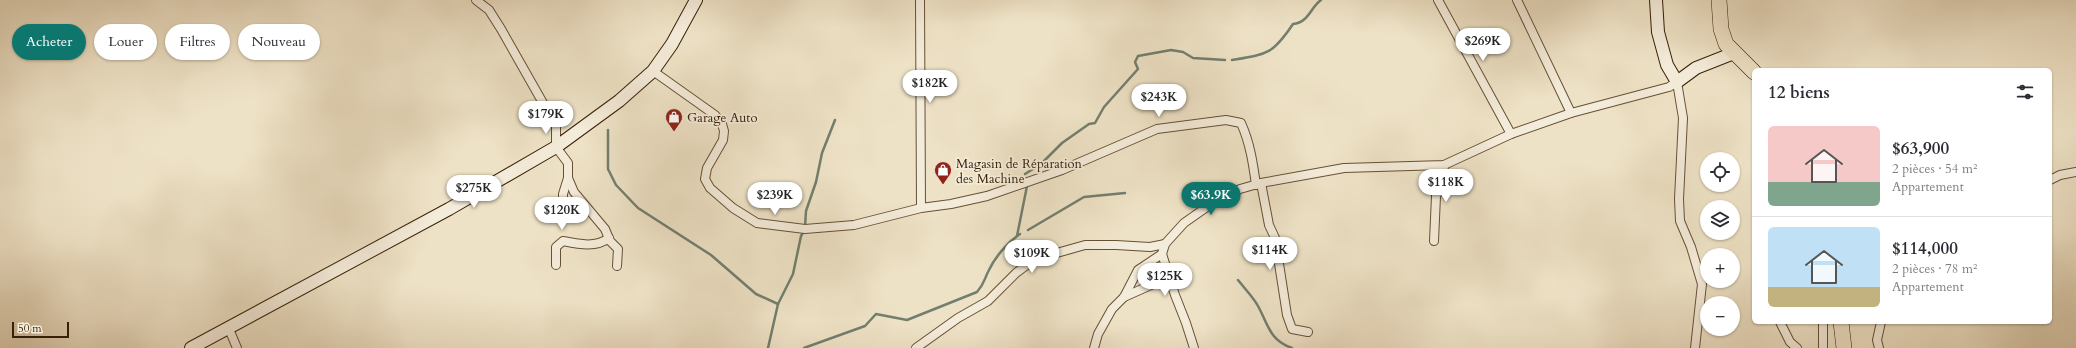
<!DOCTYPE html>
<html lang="fr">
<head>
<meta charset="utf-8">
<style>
  :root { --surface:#fff; --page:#f2f2f3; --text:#2b2b33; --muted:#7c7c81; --line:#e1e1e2; --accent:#0f766e }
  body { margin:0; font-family:Cardo,serif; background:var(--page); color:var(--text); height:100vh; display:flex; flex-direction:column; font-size:15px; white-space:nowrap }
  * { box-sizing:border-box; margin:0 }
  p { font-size:13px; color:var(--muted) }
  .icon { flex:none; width:22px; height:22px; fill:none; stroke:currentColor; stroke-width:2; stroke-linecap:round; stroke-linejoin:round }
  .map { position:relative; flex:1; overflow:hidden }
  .sheet { position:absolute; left:1752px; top:68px; width:300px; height:256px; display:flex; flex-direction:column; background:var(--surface); border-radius:6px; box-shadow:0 1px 3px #0004 }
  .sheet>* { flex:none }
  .banner { position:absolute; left:12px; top:24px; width:380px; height:36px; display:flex; gap:8px }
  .buttons { position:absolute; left:1700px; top:152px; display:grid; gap:8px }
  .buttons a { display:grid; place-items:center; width:40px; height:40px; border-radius:50%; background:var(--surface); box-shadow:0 1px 3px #0004; font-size:20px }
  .scale { position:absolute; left:12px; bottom:10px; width:57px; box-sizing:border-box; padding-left:4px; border:2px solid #382006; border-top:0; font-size:11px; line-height:14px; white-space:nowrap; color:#382006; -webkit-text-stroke:3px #f4ecda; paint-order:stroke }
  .price { position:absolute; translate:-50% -34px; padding:0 9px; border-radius:14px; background:#fff; color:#222; font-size:13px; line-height:26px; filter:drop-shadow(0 1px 2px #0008) }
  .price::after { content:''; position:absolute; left:50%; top:24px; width:12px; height:9px; margin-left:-6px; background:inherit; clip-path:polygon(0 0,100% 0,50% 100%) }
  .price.selected { background:var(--accent); color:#fff }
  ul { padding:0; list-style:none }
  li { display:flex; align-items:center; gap:12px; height:100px; padding:0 16px }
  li+li { border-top:1px solid var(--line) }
  li span { display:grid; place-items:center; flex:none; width:112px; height:80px; border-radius:6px; color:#555 }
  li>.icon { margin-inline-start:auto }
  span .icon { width:48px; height:48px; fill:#fffc; stroke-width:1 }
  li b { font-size:17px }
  h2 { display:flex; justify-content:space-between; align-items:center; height:48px; padding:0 16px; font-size:17px }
  .pill { padding:0 14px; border-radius:18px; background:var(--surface); box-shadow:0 1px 3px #0004; font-size:14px; line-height:36px }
  .pill.selected { background:var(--accent); color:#fff }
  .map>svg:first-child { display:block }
</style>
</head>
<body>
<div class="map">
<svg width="2076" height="348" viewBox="0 0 2076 348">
  <rect width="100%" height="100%" fill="#eee2c6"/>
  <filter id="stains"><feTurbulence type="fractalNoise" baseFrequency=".005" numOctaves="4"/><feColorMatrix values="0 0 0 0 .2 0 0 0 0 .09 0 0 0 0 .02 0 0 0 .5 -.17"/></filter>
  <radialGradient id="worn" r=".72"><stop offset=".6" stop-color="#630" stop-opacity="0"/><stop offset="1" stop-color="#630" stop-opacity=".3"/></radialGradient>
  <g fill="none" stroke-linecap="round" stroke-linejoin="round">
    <g stroke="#727f6f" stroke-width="2.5">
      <path d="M1232 60C1268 54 1273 54 1293 24 1309 22 1310 8 1321 0"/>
      <polyline points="608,130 608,169 616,185 638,208 711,255 756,294 778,304"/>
      <polyline points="1025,174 1041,164 1062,143 1089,124 1095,123 1104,107 1138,69 1135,62 1138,56 1171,50 1183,52 1193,58 1225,60"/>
      <polyline points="805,227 806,211 816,182 822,153 835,120"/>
      <polyline points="1028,230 1084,197 1125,193"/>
      <polyline points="1017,236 1027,186"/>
      <path d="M1238 280C1245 289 1253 297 1258 306 1268 324 1269 340 1292 348"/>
      <polyline points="768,348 778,304 793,274 801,236 804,231"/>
      <path d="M804 348 865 326 876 314 907 320 977 292C985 283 984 279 989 270 995 257 1008 242 1020 234"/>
    </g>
    <g stroke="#665036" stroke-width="10">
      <g id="street">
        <polyline points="476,0 489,10 501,29 556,126 556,147 568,163 568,178 574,192 605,229 610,241 618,249 617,266"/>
        <polyline points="920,0 921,208"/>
        <polyline points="1438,0 1511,134"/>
        <polyline points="1517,0 1571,113"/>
        <path d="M653 71 715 115 722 124 724 131 723 140 707 168 705 179 710 188 733 208 757 223 805 229 854 225 921 208 951 204 987 196 1062 170 1157 129 1226 120 1241 123C1250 143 1253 163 1256 185"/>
        <polyline points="2050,180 2060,175 2076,172"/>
        <polyline points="1261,183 1269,225 1275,238 1287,315 1292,329 1308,332"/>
        <polyline points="563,212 563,194 568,178"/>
        <polyline points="1434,241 1436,196 1442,185 1444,165"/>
        <path d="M556 265V247L563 241C578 244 596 248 609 238"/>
        <polyline points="1124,297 1169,277"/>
        <polyline points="1780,322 1790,342 1797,348"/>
        <polyline points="229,329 237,348"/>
        <polyline points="916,348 958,318 988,301 1016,273 1032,261 1046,256 1085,245 1116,245 1150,247 1165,244"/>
        <polyline points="1094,348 1098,334 1112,309 1124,297 1138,270 1162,254"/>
        <polyline points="1194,348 1186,323 1175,295 1162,254 1165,244 1184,223 1214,202 1240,189 1261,183 1344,168 1444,165 1511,134 1571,113 1669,87 1677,82 1683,118 1679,199 1680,221 1691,247 1702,284 1695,348"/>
        <polyline points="1823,348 1823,322"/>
        <polyline points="1879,348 1877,340 1881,322"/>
      </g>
    </g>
    <g stroke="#382006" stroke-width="14">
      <g id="secondary">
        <polyline points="1656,0 1658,32 1667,65 1677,82 1696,68 1734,53"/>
        <polyline points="191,348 449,209 556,147 619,101 653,71 672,44 696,0"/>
      </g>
    </g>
    <g stroke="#382006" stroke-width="16">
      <g id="highway">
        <polyline points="1719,0 1721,29 1726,44 1754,72"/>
        <polyline points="1841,322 1844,348"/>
      </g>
    </g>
    <use href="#street" stroke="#f4ecda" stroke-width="8"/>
    <use href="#secondary" stroke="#f4ecda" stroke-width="12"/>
    <use href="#highway" stroke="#eee2c6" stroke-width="15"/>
  </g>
  <defs>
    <g id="shop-pin" transform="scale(0.9)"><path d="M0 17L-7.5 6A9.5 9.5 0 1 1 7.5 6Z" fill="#8f2418" stroke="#f4ecda"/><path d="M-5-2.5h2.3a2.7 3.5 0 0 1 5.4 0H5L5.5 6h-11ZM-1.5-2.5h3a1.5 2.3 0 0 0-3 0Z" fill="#fff"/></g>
  </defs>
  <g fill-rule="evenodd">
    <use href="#shop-pin" x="674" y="117"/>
    <use href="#shop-pin" x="943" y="170"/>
  </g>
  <g text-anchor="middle" stroke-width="3.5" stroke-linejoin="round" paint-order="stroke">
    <g font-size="13" fill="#382006" stroke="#f4ecda" text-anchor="start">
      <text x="687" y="122">Garage Auto</text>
      <text x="956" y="168">Magasin de Réparation<tspan x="956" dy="15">des Machine</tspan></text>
    </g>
  </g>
  <rect width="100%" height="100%" filter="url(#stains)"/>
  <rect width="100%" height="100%" fill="url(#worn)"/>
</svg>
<div class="buttons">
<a><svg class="icon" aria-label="locate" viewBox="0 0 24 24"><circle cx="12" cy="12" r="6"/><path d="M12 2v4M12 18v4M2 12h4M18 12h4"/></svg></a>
<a><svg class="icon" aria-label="layers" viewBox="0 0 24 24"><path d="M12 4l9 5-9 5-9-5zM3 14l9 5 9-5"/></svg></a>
<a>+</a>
<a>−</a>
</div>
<div class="scale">50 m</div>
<b class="price" style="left:1483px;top:62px">$269K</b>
<b class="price" style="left:930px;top:104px">$182K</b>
<b class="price" style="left:1159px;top:118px">$243K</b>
<b class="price" style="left:546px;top:135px">$179K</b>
<b class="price" style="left:1446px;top:203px">$118K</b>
<b class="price" style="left:474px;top:209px">$275K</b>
<b class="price" style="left:775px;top:216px">$239K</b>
<b class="price selected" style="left:1211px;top:216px">$63.9K</b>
<b class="price" style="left:562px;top:231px">$120K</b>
<b class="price" style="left:1270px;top:271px">$114K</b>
<b class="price" style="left:1032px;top:274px">$109K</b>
<b class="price" style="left:1165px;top:297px">$125K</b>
<div class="banner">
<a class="pill selected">Acheter</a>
<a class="pill">Louer</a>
<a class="pill">Filtres</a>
<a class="pill">Nouveau</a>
</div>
<section class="sheet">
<h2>12 biens<svg class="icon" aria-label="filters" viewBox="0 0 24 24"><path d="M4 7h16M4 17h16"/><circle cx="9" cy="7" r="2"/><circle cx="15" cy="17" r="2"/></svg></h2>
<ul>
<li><span style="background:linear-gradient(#f6c9c9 70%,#7fa58c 0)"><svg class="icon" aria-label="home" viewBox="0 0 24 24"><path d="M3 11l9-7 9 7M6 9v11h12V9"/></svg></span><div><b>$63,900</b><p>2 pièces · 54 m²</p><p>Appartement</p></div></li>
<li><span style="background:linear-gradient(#bfe0f5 75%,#c2b280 0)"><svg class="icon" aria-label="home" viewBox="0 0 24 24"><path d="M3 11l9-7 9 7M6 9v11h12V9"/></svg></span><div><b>$114,000</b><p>2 pièces · 78 m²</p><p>Appartement</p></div></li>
</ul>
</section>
</div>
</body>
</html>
